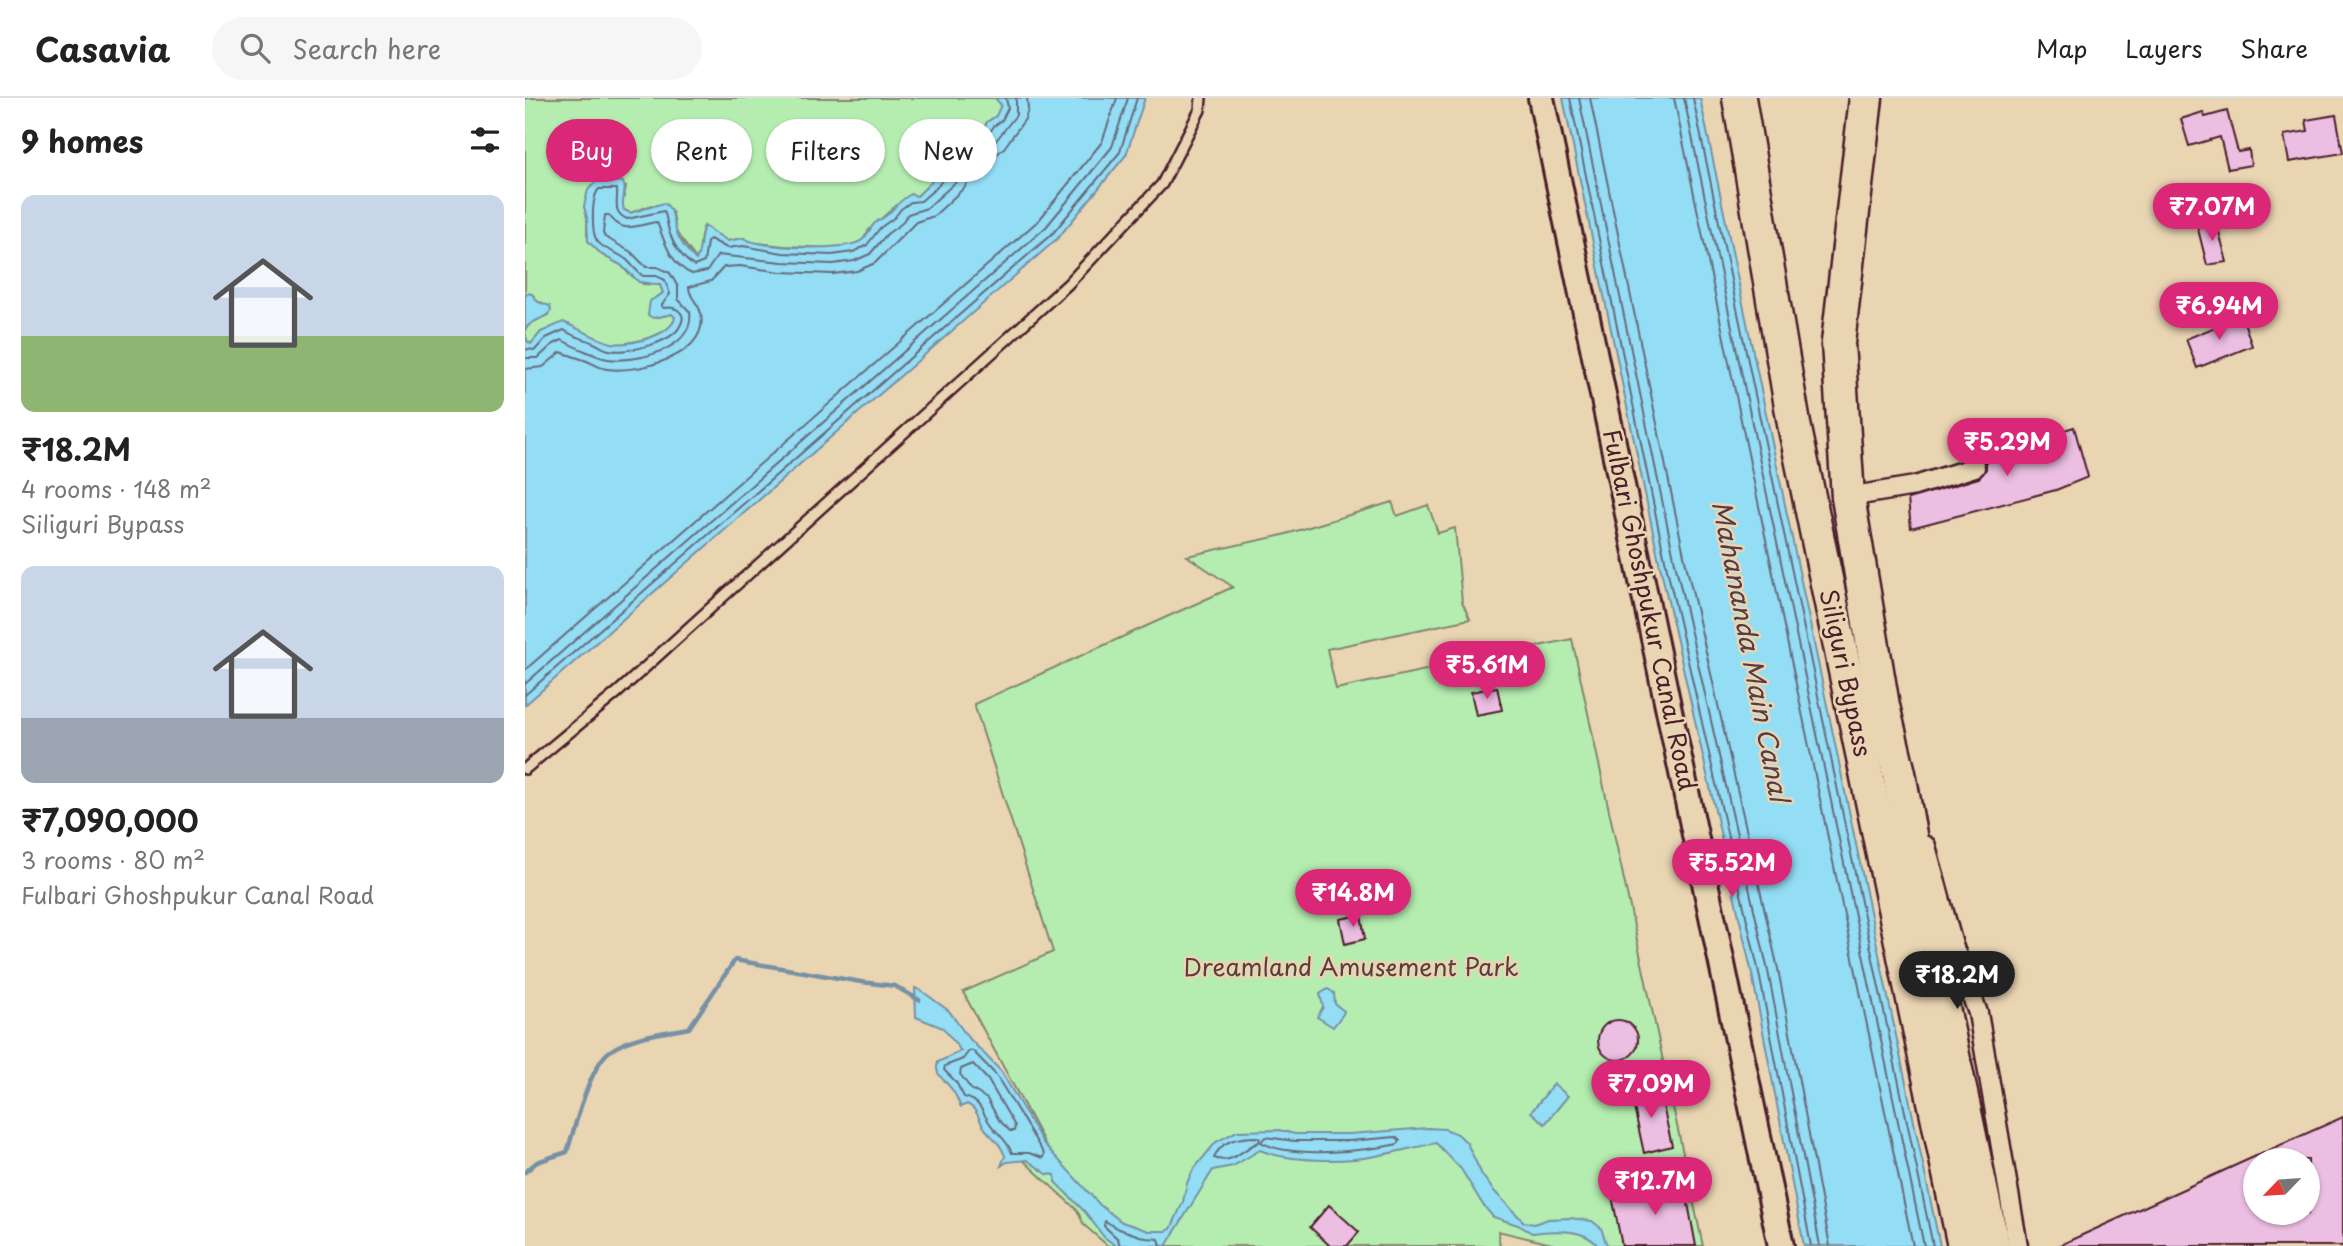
<!DOCTYPE html>
<html lang="en">
<head>
<meta charset="utf-8">
<style>
  :root { --surface:#fff; --page:#f6f6f6; --text:#222; --muted:#767676; --line:#e0e0e0; --accent:#db2777 }
  body { margin:0; font-family:"Playpen Sans",sans-serif; background:var(--page); color:var(--text); height:100vh; display:flex; flex-direction:column; font-size:26px; white-space:nowrap }
  * { box-sizing:border-box; margin:0 }
  p { font-size:23px; color:var(--muted) }
  .icon { flex:none; width:38px; height:38px; fill:none; stroke:currentColor; stroke-width:2; stroke-linecap:round; stroke-linejoin:round }
  .map { position:relative; flex:1; overflow:hidden }
  .drawer { display:flex; flex-direction:column; background:var(--surface); width:525px }
  .drawer>* { flex:none }
  .top-card { position:absolute; left:21px; top:21px; width:665px; height:63px; display:flex; gap:14px }
  .needle { width:46px; rotate:245deg }
  .fabs { position:absolute; left:1718px; top:1050px; display:grid; gap:14px }
  .fabs a { display:grid; place-items:center; width:77px; height:77px; border-radius:50%; background:var(--surface); box-shadow:0 2px 5px #0004; font-size:35px }
  .price { position:absolute; translate:-50% -60px; padding:0 16px; border-radius:24px; background:var(--accent); color:#fff; font-size:23px; line-height:46px; filter:drop-shadow(0 2px 4px #0008) }
  .price::after { content:''; position:absolute; left:50%; top:42px; width:21px; height:16px; margin-left:-10px; background:inherit; clip-path:polygon(0 0,100% 0,50% 100%) }
  .price.on { background:#222; color:#fff }
  ul { padding:0; list-style:none }
  li { display:grid; align-content:center; gap:14px; height:371px; padding:0 21px }
  li span { display:grid; place-items:center; height:217px; border-radius:14px; color:#555 }
  li>.icon { margin-inline-start:auto }
  span .icon { width:126px; height:126px; fill:#fffc; stroke-width:1 }
  li b { font-size:30px }
  h2 { display:flex; justify-content:space-between; align-items:center; height:84px; padding:0 21px; font-size:30px }
  .tag { padding:0 24px; border-radius:32px; background:var(--surface); box-shadow:0 2px 5px #0004; font-size:24px; line-height:63px }
  .tag.on { background:var(--accent); color:#fff }
  header { display:flex; align-items:center; gap:42px; box-sizing:border-box; height:98px; padding:0 35px; background:var(--surface); border-bottom:2px solid var(--line) }
  header strong { font-size:33px }
  nav { display:flex; gap:38px; margin-inline-start:auto; font-size:24px }
  .search { width:490px; height:63px; background:var(--page); display:flex; align-items:center; gap:18px; box-sizing:border-box; padding:0 24px; border-radius:38px; color:var(--muted); font-size:26px }
  main { display:flex; flex:1; min-height:0 }
  .map>svg:first-child { display:block }
</style>
</head>
<body>
<header>
<strong>Casavia</strong>
<div class="search"><svg class="icon" aria-label="search" viewBox="0 0 24 24"><circle cx="10" cy="10" r="6"/><path d="M15 15l6 6"/></svg>Search here</div>
<nav><a>Map</a><a>Layers</a><a>Share</a></nav>
</header>
<main>
<section class="drawer">
<h2>9 homes<svg class="icon" aria-label="filters" viewBox="0 0 24 24"><path d="M4 7h16M4 17h16"/><circle cx="9" cy="7" r="2"/><circle cx="15" cy="17" r="2"/></svg></h2>
<ul>
<li><span style="background:linear-gradient(#c9d6e8 65%,#8fb573 0)"><svg class="icon" aria-label="home" viewBox="0 0 24 24"><path d="M3 11l9-7 9 7M6 9v11h12V9"/></svg></span><div><b>₹18.2M</b><p>4 rooms · 148 m²</p><p>Siliguri Bypass</p></div></li>
<li><span style="background:linear-gradient(#c9d6e8 70%,#9aa5b1 0)"><svg class="icon" aria-label="home" viewBox="0 0 24 24"><path d="M3 11l9-7 9 7M6 9v11h12V9"/></svg></span><div><b>₹7,090,000</b><p>3 rooms · 80 m²</p><p>Fulbari Ghoshpukur Canal Road</p></div></li>
</ul>
</section>
<div class="map">
<svg width="1818" height="1148" viewBox="0 0 1818 1148">
  <rect width="100%" height="100%" fill="#ead5b3"/>
  <filter id="ink" filterUnits="userSpaceOnUse"><feTurbulence type="fractalNoise" baseFrequency=".0143" numOctaves="2"/><feDisplacementMap in="SourceGraphic" scale="14" xChannelSelector="R" yChannelSelector="G"/><feConvolveMatrix kernelMatrix="1 2 1 2 8 2 1 2 1" color-interpolation-filters="sRGB"/></filter>
  <g filter="url(#ink)">
    <g fill="#b5edb0" stroke="#80866e" stroke-width="2">
      <path d="M0 0H470L475 4 477 9 471 18 462 24 457 35 441 40 430 51 422 71 412 77 407 85 392 98 368 110 344 132 338 142 325 148 308 150 259 148 224 144 219 140 202 143 179 128C173 139 177 151 172 162L151 134 148 115 127 107 105 115 99 112 97 106 101 89 59 108 62 120V138L77 157 96 167 103 175 118 186 135 187 138 195 131 199 134 219 147 216 150 219C148 237 100 249 84 245 76 243 49 231 44 226L16 234 6 246 2 243 0 232 5 225 23 217 18 205 13 204 7 196H2L0 199Z"/>
      <polygon points="867,404 872,418 903,407 913,435 930,430 937,504 945,521 802,551 811,591 1047,541 1178,1148 1035,1148 973,1133 975,1148 583,1148 559,1127 552,1112 499,1063 520,1046 438,894 528,854 449,606 708,489 662,458 758,437"/>
    </g>
    <g fill="#93ddf5" stroke="#7691a4" stroke-width="2">
      <path d="M470 0H620L601 57 533 140 0 607V234L2 243 6 246 16 234 38 224C53 230 67 239 83 244 99 250 148 238 150 219L147 216 128 220 123 217 125 203 138 195 135 187 114 184 96 167 77 157 63 143 62 120 59 108 63 92 70 84 81 82 98 84C103 93 95 102 99 112L105 115 139 105C150 112 147 121 151 132 154 143 163 154 171 162 177 151 174 139 179 128L203 143 219 140C234 151 320 153 336 143 342 139 344 131 349 126 354 121 362 119 366 113 373 105 377 101 386 96L392 98 412 78 422 71C423 55 436 47 445 35H457L462 24 471 18 476 7Z"/>
      <polygon points="1038,0 1175,0 1415,1148 1279,1148 1227,876 1134,463"/>
      <path d="M2 195 7 196 13 204 25 208 26 213C18 223 6 221 0 232V199Z"/>
      <path d="M390 890 397 893 424 913 442 938 476 973 518 1045 575 1107 597 1124 624 1133H641L646 1131 658 1104 662 1085 668 1072 691 1044 712 1033 754 1032 770 1036H824L903 1030 920 1031 933 1036 942 1045 957 1077 969 1093 999 1124 1009 1126 1023 1121 1045 1120 1067 1123 1076 1130 1081 1145 1085 1148H1073C1059 1129 1028 1133 1007 1135L993 1127 968 1119 958 1107 936 1071 911 1045C891 1049 871 1054 851 1058 821 1064 763 1064 735 1052L708 1068 688 1072 641 1148 590 1147 579 1139 560 1114 530 1084V1077L522 1076 502 1062 482 1064 476 1068 480 1058C476 1047 471 1043 463 1034 453 1025 455 1012 442 1006L436 1009C433 1004 432 998 428 993 421 982 408 977 413 964L436 953 418 930 391 919Z"/>
      <polygon points="803,891 809,895 810,906 819,913 818,916 808,929 792,919 798,909 795,896"/>
      <polygon points="1029,986 1043,998 1020,1026 1006,1014"/>
    </g>
    <g fill="none" stroke-linecap="round" stroke-linejoin="round">
      <g stroke="#676b7c" stroke-width="2">
        <polyline points="1045,0 1140,462 1234,875 1286,1148"/>
        <polyline points="1054,0 1149,460 1243,873 1295,1148"/>
        <polyline points="1065,0 1159,457 1253,871 1305,1148"/>
        <polyline points="1149,0 1388,1148"/>
        <polyline points="1159,0 1399,1148"/>
        <polyline points="1168,0 1408,1148"/>
        <path d="M0 251 10 252 21 240 39 232C48 239 58 240 69 245 74 247 78 251 84 252 101 256 147 245 155 228 163 215 151 208 139 210L136 208 145 196 140 182 131 178H118C111 173 107 167 102 162 93 154 80 153 73 144 66 137 66 99 74 91H92C93 105 87 114 102 121L139 113C142 120 142 128 145 136 149 148 158 161 169 168L179 164 182 144 185 141 202 150 218 148 258 155 307 157 328 154 342 147 355 130 370 119 376 111 386 104 396 103 412 89 418 81 427 75 430 63 449 42 461 40 469 28 477 22 483 10 481 0"/>
        <path d="M0 260H13L27 247 37 242C45 247 75 260 83 261 111 265 170 251 165 214L153 201V189L145 175 132 169H121L106 154 80 139 78 135 80 117H84C98 138 113 126 132 124 139 143 146 167 167 176L182 173 193 157 257 164 308 166 329 163 345 156 362 136 376 126 383 116 402 110 433 82 439 67 453 51 464 49 470 44 491 17V0"/>
        <path d="M0 271 18 269 36 254C44 257 53 260 62 263 69 266 74 270 82 271 110 275 169 261 176 229 180 206 164 203 164 189L186 183 199 169 215 168 256 174 308 176 332 173 350 165 391 124 409 118 440 89 452 66 458 61 471 57 479 50 500 21 503 11 502 0"/>
        <polyline points="0,572 514,122 577,44 592,0"/>
        <polyline points="0,586 521,129 587,49 603,0"/>
        <polyline points="0,597 528,135 595,54 612,0"/>
        <path d="M444 953H448L471 977 519 1056 518 1060 504 1055H487C480 1039 475 1039 466 1027 456 1014 457 1003 439 999L431 984 419 972 420 968 438 961Z"/>
        <polygon points="448,966 463,982 490,1028 489,1033 485,1033 474,1022 462,1001 446,991 435,976 436,971"/>
        <path d="M732 1039 735 1041 734 1044C717 1051 708 1067 689 1060 696 1042 714 1039 732 1039Z"/>
        <path d="M740 1039 770 1043H824L871 1039 875 1042 873 1046C841 1053 764 1061 736 1044Z"/>
        <polyline points="595,1148 593,1141 579,1128 580,1123 594,1131 621,1140 634,1141 636,1148"/>
      </g>
      <path stroke="#7691a4" stroke-width="4.5" d="M0 1074 12 1064 42 1054C50 1029 65 967 85 953 108 937 138 935 164 930L210 862 336 884 370 888 394 902"/>
    </g>
    <g fill="#ecbee2" stroke="#4a1f2b" stroke-width="2" fill-rule="evenodd">
      <polygon points="1702,13 1713,54 1724,52 1726,67 1703,71 1695,39 1664,48 1656,21 1678,14 1680,19"/>
      <polygon points="1811,17 1818,55 1764,64 1759,37 1783,33 1781,22"/>
      <polygon points="1691,123 1702,164 1682,167 1672,127"/>
      <polygon points="1717,218 1727,248 1672,270 1661,241"/>
      <polygon points="1549,329 1563,379 1531,392 1386,430 1383,401 1454,380 1461,371 1461,365 1453,358"/>
      <polygon points="972,589 977,612 951,617 946,594"/>
      <polygon points="836,817 840,841 820,846 815,821"/>
      <circle cx="1093" cy="942" r="20"/>
      <polygon points="1134,990 1147,1048 1119,1055 1106,996"/>
      <path d="M1818 1019V1148H1533L1731 1058ZM1731 1062H1783V1115H1731Z"/>
      <polygon points="1159,1084 1171,1148 1097,1148 1087,1098"/>
      <polygon points="804,1107 834,1134 822,1148 805,1148 785,1129"/>
    </g>
    <g fill="none" stroke-linecap="round" stroke-linejoin="round">
      <g stroke="#4a1f2b" stroke-width="14">
        <polyline id="lane" points="0,671 93,594 543,186 637,86 675,12 676,0"/>
      </g>
      <g stroke="#4a1f2b" stroke-width="23">
        <g id="street">
          <polyline points="1323,399 1390,388 1450,369"/>
          <polyline points="1401,748 1428,847 1453,915 1493,1148"/>
        </g>
      </g>
      <g stroke="#4a1f2b" stroke-width="30">
        <polyline id="secondary" points="1016,0 1256,1148"/>
      </g>
      <g stroke="#4a1f2b" stroke-width="37">
        <g id="highway">
          <polyline points="1214,0 1269,326 1439,1148"/>
          <polyline points="1341,0 1313,245 1323,399 1358,608 1374,675 1403,838 1468,1148"/>
        </g>
      </g>
      <use href="#lane" stroke="#ead5b3" stroke-width="9"/>
      <use href="#street" stroke="#ead5b3" stroke-width="18"/>
      <use href="#secondary" stroke="#ead5b3" stroke-width="24"/>
      <use href="#highway" stroke="#ead5b3" stroke-width="32"/>
    </g>
  </g>
  <g text-anchor="middle" stroke-width="5" stroke-linejoin="round" paint-order="stroke">
    <g font-size="24" fill="#4a1f2b" stroke="#ead5b3">
      <text transform="translate(1124 512) rotate(78)" y="8">Fulbari Ghoshpukur Canal Road</text>
      <text transform="translate(1320 575) rotate(78)" y="8">Siliguri Bypass</text>
    </g>
    <g font-size="24" fill="#5a3e3f" stroke="#ead5b3">
      <text x="826" y="878">Dreamland Amusement Park</text>
    </g>
    <g font-size="26" font-style="italic" fill="#553c49" stroke="#ead5b3">
      <text transform="translate(1225 553) rotate(79)" y="9">Mahananda Main Canal</text>
    </g>
  </g>
</svg>
<div class="fabs">
<a><svg class="needle" viewBox="-14 -14 28 28"><path d="M0-13l5 13h-10z" fill="#e53935"/><path d="M0 13l5-13h-10z" fill="#767676"/></svg></a>
</div>
<b class="price" style="left:1687px;top:145px">₹7.07M</b>
<b class="price" style="left:1694px;top:244px">₹6.94M</b>
<b class="price" style="left:1482px;top:380px">₹5.29M</b>
<b class="price" style="left:962px;top:603px">₹5.61M</b>
<b class="price" style="left:1207px;top:801px">₹5.52M</b>
<b class="price" style="left:828px;top:831px">₹14.8M</b>
<b class="price on" style="left:1432px;top:913px">₹18.2M</b>
<b class="price" style="left:1126px;top:1022px">₹7.09M</b>
<b class="price" style="left:1130px;top:1119px">₹12.7M</b>
<div class="top-card">
<a class="tag on">Buy</a>
<a class="tag">Rent</a>
<a class="tag">Filters</a>
<a class="tag">New</a>
</div>
</div>
</main>
</body>
</html>
